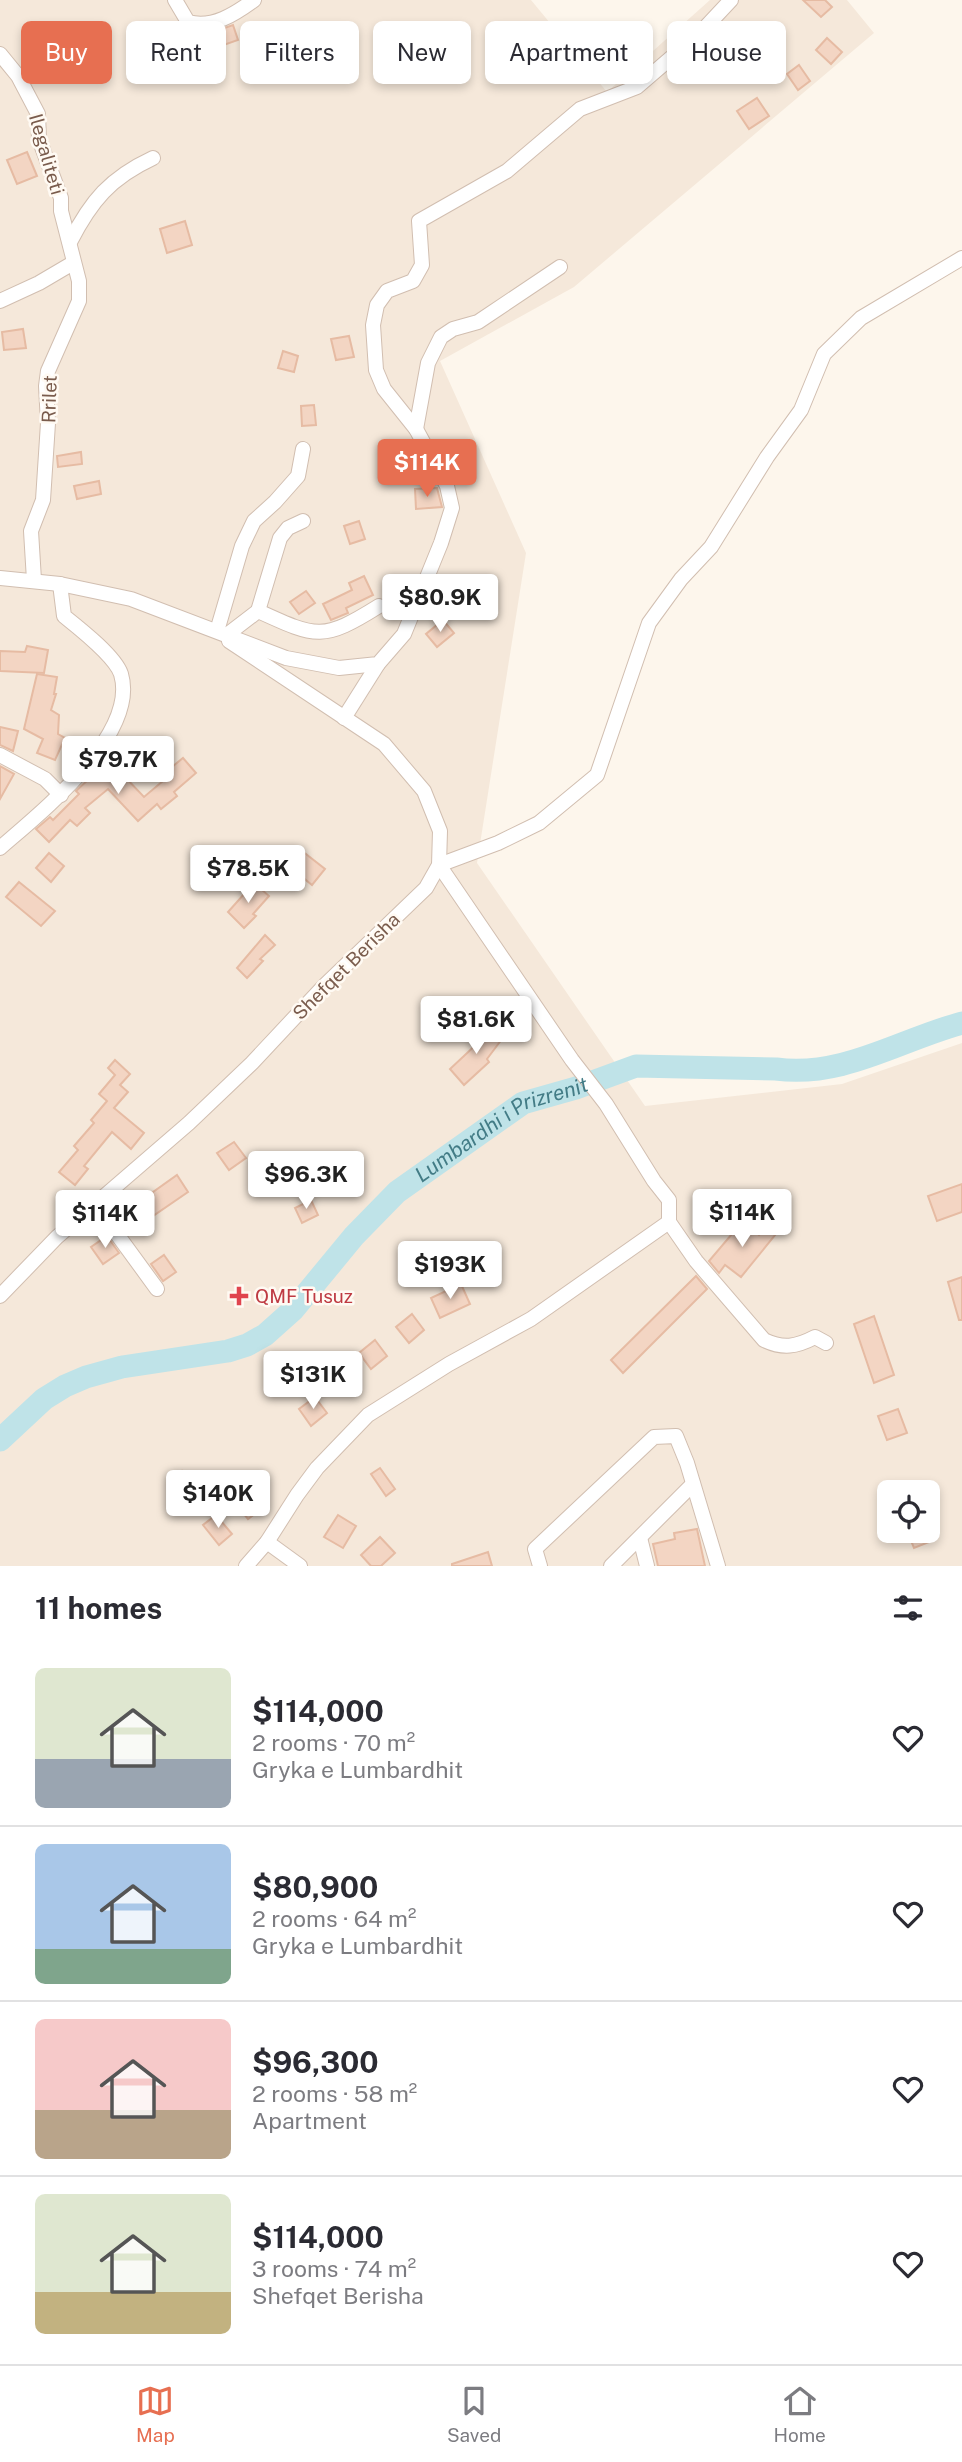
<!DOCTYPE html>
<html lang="en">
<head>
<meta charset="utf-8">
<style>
  :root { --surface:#fff; --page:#f7f7f7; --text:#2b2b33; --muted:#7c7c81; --line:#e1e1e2; --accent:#e76f51 }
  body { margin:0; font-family:"Public Sans",sans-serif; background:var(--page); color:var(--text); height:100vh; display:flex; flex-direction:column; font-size:26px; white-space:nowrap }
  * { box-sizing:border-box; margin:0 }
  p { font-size:23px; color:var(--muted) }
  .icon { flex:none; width:38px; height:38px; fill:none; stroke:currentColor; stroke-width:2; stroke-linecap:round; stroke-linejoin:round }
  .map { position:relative; height:1566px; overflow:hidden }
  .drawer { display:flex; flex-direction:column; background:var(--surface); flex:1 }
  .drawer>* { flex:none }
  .guide { position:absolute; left:21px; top:21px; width:920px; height:63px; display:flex; gap:14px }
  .tools { position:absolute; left:877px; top:1480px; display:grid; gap:14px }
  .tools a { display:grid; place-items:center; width:63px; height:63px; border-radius:10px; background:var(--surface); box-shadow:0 4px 10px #0003; font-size:35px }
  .price { position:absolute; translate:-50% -60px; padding:0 16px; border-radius:7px; background:#fff; color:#222; font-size:23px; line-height:46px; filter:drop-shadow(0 2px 4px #0008) }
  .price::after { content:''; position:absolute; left:50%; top:42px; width:21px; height:16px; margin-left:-10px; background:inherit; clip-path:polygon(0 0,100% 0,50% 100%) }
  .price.current { background:var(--accent); color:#fff }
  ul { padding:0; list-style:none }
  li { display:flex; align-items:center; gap:21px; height:175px; padding:0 35px }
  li+li { border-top:2px solid var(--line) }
  li span { display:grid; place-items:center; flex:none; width:196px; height:140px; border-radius:10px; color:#555 }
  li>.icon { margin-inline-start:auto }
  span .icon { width:84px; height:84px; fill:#fffc; stroke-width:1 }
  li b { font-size:30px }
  h2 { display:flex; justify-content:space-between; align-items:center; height:84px; padding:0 35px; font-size:30px }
  .chip { padding:0 24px; border-radius:10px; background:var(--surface); box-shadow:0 4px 10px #0003; font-size:24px; line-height:63px }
  .chip.current { background:var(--accent); color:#fff }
  .tabs { display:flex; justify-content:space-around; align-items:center; height:98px; border-top:2px solid var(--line); background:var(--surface); font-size:19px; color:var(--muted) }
  .tabs a { display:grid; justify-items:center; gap:4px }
  .tabs .current { color:var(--accent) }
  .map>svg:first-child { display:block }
</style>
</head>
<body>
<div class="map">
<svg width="962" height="1566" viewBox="0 0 962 1566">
  <rect width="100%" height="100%" fill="#fdf6ec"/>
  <path fill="#f5e8da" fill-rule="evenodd" d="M0 0H531L607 92 710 0H847L874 33 574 287 440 361 526 553 477 863 645 1106 842 1084 962 1043V1566H0ZM889 1493H928V1531H889Z"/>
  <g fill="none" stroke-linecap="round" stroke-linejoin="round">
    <path stroke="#bfe3e8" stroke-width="23" id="s1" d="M0 1440 44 1399 65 1386 86 1377 122 1367 228 1351 247 1345 265 1335 293 1310 354 1236 397 1192 523 1103 576 1088 636 1066 776 1069C843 1078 899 1040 962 1023"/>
  </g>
  <g fill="#f3d5c3" stroke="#e6bba3" stroke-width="2">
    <polygon points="803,0 825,0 832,7 821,17"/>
    <polygon points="233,25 238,40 218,47 213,32"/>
    <polygon points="827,38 842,52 831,64 816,50"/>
    <polygon points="799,65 810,81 798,90 787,74"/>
    <polygon points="757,98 769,116 749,129 737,111"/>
    <polygon points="27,152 37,176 17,184 7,160"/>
    <polygon points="185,221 192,245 167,253 160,229"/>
    <polygon points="23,329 26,348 4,350 2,332"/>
    <polygon points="349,336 354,357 336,360 331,339"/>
    <polygon points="283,351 298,356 294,372 278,368"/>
    <polygon points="314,405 316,425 302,426 301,406"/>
    <polygon points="416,450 423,469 398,474 393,455"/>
    <polygon points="81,452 82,464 58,467 57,456"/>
    <polygon points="99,481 101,494 77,499 74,486"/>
    <polygon points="437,488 442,507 416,509 415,489"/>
    <polygon points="359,521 365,539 350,544 344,526"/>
    <polygon points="364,576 373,595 346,608 348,613 331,620 323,604 352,590 349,583"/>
    <polygon points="306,591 315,603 299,614 290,602"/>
    <polygon points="399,593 405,605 403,610 390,618 386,612 389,606 387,600"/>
    <polygon points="443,620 454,633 437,647 426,634"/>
    <polygon points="27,646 48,650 44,673 0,671 0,651 25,652"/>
    <polygon points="37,674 57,677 54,694 56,694 51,710 59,715 58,734 65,738 55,760 37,753 43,739 24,729"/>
    <polygon points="0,727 18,731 13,751 0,745"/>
    <polygon points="183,758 196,773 174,792 177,796 161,809 157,804 138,821 108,789 85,808 90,813 77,826 70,820 49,842 36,829 50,817 53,820 79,794 76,791 92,776 104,759 120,778 123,775 144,797 170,775 167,771"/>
    <polygon points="0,766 14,774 0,799"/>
    <polygon points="297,847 325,869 312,885 284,862"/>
    <polygon points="49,853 64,866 51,882 36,868"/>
    <polygon points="19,882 55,911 41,926 6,897"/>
    <polygon points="254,883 269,896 253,914 256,916 244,928 228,912"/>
    <polygon points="265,935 275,945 260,959 263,961 247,978 237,968"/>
    <polygon points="484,1026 502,1039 487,1059 489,1062 464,1085 450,1069 481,1040 476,1036"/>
    <polygon points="115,1060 130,1074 120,1085 128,1092 114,1108 144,1133 131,1149 112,1132 84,1166 88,1169 75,1185 59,1172 78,1150 74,1146 94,1123 91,1120 107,1101 99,1094 115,1075 108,1068"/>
    <polygon points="234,1142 246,1158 229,1170 217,1153"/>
    <polygon points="177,1175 188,1192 150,1218 139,1202"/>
    <polygon points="962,1184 962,1212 937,1221 928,1196"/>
    <polygon points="311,1200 318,1215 302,1223 295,1208"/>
    <polygon points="743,1221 759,1235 766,1226 776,1234 741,1277 725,1265 719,1273 709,1261"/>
    <polygon points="107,1236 119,1253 103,1264 91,1247"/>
    <polygon points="164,1255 176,1272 163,1281 151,1264"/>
    <polygon points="696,1276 707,1289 623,1373 611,1360"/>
    <polygon points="962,1277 962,1320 959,1320 948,1282"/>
    <polygon points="461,1284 470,1304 440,1318 431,1298"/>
    <polygon points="412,1314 424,1330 409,1343 396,1327"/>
    <polygon points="874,1316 894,1375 874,1383 854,1324"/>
    <polygon points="375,1340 387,1356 371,1369 359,1353"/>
    <polygon points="315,1397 327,1413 311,1426 299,1409"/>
    <polygon points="898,1409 907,1433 887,1440 878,1416"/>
    <polygon points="380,1468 395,1489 386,1496 371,1474"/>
    <polygon points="182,1471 197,1491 183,1501 168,1481"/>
    <polygon points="251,1491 264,1507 248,1519 235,1503"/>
    <polygon points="216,1515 232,1534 219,1545 203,1525"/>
    <polygon points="338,1515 356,1526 343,1548 324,1537"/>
    <polygon points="697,1529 705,1566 658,1566 653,1544 675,1539 674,1533"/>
    <polygon points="907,1531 930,1531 934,1540 914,1548"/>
    <polygon points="380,1537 395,1553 381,1566 371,1566 361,1555"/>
    <polygon points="488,1552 492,1566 452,1566 452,1564"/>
  </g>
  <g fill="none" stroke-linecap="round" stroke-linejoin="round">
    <g stroke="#d1beb0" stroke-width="16">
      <g id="minor">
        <path d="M175 0 188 22C212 29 235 14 254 0"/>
        <polyline points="0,54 18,76 38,114 39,139 61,198 61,211 79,281 79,301 48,371 46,386 48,423 43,500 31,531 34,580"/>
        <path d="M70 242C91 201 110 178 153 158"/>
        <polyline points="0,301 39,283 73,263"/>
        <polyline points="416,429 428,363 441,337 453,329 478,322 560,267"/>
        <polyline points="0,578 60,584 131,599 286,658 339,668 378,664 404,634 441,543 452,508 447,486 416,429 384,389 376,370 373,325 377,305 387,291 413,281 422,265 419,221 507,171 580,109 637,87 701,32 731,0"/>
        <path d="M258 611C317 638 323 641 379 606"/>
        <polyline points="217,631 242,546 254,521 275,502 298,476 303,449"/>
        <polyline points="228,634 258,611 280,538 288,528 303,521"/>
        <polyline points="344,718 378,664"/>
        <polyline points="0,755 45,779 61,795"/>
        <path d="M0 848C40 813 139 735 121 674 115 656 79 628 64 616L60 584"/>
        <polyline points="95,1204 157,1289"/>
        <path d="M669 1222 696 1261 764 1340C783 1349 796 1347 815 1337L826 1343"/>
        <polyline points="0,1296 57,1237 189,1123 252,1063 324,986 426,888 439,865 440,831 424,791 384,744 229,641"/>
        <polyline points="640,1538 647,1566"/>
        <polyline points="267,1542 300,1566"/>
        <polyline points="246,1566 267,1542 297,1495 317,1468 368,1415 449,1364 531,1319 669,1222 669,1200 654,1181 606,1104 572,1060 439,865 498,843 539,823 597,775 649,623 681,579 711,547 767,457 801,410 824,354 861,318 962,258"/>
        <polyline points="540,1566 535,1549 654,1437 676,1436 687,1463 718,1566"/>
        <polyline points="611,1566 693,1484"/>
      </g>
    </g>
    <use href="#minor" stroke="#fff" stroke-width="14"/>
  </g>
  <path fill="#e0444e" stroke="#fffaf3" stroke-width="2.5" d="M235.5 1285.5h7v7h7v7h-7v7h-7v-7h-7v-7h7z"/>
  <g text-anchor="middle" stroke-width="5" stroke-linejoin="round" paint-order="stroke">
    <g font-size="19" fill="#7a5c4d" stroke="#fffaf3">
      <text transform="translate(47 154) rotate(74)" y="7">Ilegaliteti</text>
      <text transform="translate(49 399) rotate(-88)" y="7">Rrilet</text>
      <text transform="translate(346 966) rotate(-45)" y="7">Shefqet Berisha</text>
    </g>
    <g font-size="19" fill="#be3a42" stroke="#fffaf3" text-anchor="start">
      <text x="255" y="1303">QMF Tusuz</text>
    </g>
    <g font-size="21" font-style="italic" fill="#437c86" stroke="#fffaf3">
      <text dy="7" stroke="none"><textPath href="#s1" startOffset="611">Lumbardhi i Prizrenit</textPath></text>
    </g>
  </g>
</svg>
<div class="tools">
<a><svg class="icon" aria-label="locate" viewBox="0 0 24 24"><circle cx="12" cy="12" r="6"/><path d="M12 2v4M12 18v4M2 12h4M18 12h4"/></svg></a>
</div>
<b class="price current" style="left:427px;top:499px">$114K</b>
<b class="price" style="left:440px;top:634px">$80.9K</b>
<b class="price" style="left:118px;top:796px">$79.7K</b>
<b class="price" style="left:248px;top:905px">$78.5K</b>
<b class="price" style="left:476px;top:1056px">$81.6K</b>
<b class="price" style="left:306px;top:1211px">$96.3K</b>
<b class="price" style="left:742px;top:1249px">$114K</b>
<b class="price" style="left:105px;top:1250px">$114K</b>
<b class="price" style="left:450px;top:1301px">$193K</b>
<b class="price" style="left:313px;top:1411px">$131K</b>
<b class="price" style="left:218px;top:1530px">$140K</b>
<div class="guide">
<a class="chip current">Buy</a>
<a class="chip">Rent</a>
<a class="chip">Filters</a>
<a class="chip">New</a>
<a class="chip">Apartment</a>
<a class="chip">House</a>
</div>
</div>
<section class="drawer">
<h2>11 homes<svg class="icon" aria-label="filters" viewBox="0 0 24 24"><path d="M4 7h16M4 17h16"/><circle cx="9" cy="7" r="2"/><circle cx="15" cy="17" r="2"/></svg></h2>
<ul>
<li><span style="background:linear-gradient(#dfe7d0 65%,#9aa5b1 0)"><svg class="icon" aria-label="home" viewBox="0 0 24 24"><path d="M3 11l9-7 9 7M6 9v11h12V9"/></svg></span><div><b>$114,000</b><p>2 rooms · 70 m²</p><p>Gryka e Lumbardhit</p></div><svg class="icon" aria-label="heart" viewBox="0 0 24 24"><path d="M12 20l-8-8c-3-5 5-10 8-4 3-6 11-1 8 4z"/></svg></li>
<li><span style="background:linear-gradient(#a9c7e8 75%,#7fa58c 0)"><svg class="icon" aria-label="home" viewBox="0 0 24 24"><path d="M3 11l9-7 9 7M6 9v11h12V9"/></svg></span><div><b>$80,900</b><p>2 rooms · 64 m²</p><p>Gryka e Lumbardhit</p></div><svg class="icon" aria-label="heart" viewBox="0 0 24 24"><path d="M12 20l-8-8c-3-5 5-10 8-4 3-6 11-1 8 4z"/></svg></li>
<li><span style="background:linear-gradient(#f6c9c9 65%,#b9a48a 0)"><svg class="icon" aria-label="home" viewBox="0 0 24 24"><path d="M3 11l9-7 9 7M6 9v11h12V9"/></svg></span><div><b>$96,300</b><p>2 rooms · 58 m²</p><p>Apartment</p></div><svg class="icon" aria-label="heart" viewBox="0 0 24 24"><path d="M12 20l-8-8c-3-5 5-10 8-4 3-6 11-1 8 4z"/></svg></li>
<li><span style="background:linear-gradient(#dfe7d0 70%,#c2b280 0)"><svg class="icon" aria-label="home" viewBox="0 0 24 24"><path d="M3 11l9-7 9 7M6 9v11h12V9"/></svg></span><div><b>$114,000</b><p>3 rooms · 74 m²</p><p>Shefqet Berisha</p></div><svg class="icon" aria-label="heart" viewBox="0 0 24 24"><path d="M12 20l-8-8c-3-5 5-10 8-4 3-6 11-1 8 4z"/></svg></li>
</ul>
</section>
<nav class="tabs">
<a class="current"><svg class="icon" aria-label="map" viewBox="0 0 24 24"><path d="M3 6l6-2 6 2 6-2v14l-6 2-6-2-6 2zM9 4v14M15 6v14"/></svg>Map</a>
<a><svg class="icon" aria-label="saved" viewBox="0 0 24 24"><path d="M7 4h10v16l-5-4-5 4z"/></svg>Saved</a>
<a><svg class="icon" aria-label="home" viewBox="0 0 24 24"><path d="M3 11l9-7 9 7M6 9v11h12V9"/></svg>Home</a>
</nav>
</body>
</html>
